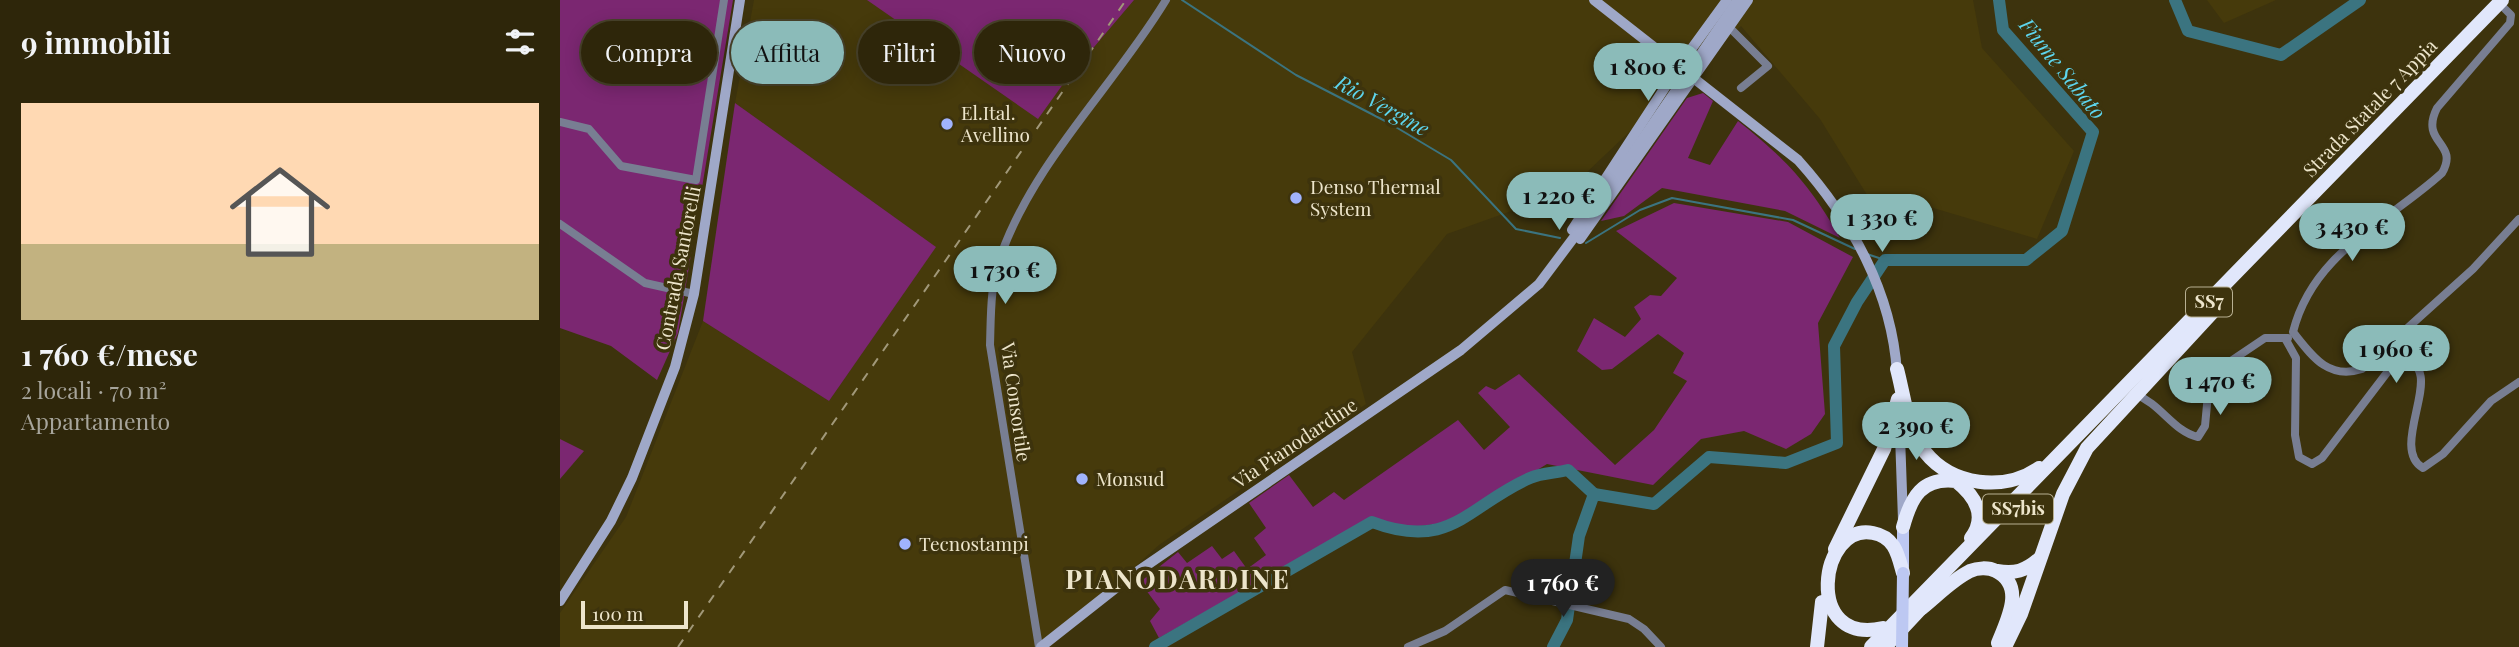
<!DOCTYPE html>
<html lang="it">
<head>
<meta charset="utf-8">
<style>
  :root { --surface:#2e260a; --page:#362e13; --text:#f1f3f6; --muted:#a7a59c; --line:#49432b; --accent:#8bbbb9 }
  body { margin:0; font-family:"Playfair Display",serif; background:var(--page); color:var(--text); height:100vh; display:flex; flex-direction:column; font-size:26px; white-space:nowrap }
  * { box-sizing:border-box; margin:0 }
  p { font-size:23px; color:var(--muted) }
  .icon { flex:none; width:38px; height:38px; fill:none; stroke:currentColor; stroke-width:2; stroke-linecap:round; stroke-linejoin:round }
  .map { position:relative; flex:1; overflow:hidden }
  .sheet { display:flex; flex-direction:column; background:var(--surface); width:560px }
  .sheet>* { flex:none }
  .hud { position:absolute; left:21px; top:21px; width:665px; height:63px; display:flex; gap:14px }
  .scale { position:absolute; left:21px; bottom:18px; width:107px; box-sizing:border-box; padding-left:7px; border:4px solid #ede5cb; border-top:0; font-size:19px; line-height:24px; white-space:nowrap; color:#ede5cb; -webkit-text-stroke:5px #3d330d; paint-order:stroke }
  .price { position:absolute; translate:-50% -60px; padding:0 16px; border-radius:24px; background:var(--accent); color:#111; font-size:23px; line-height:46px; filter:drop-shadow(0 2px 4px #0008) }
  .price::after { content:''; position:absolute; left:50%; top:42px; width:21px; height:16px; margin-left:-10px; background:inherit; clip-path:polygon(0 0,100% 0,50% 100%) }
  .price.on { background:#222; color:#fff }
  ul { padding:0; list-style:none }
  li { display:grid; align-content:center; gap:14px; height:371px; padding:0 21px }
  li span { display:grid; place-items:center; height:217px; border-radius:0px; color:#555 }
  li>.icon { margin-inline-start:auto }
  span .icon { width:126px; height:126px; fill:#fffc; stroke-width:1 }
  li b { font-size:30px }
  h2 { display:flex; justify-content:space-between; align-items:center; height:84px; padding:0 21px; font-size:30px }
  .tag { padding:0 24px; border-radius:32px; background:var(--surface); box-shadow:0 4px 18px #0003,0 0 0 2px var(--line); font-size:24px; line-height:63px }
  .tag.on { background:var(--accent); color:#111 }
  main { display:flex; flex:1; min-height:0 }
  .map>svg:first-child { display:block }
</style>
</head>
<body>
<main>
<section class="sheet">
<h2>9 immobili<svg class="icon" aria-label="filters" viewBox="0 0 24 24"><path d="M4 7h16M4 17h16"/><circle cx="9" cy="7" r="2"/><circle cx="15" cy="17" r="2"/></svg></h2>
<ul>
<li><span style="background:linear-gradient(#ffd9b3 65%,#c2b280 0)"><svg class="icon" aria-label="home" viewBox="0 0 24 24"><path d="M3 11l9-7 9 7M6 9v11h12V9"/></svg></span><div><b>1 760 €/mese</b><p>2 locali · 70 m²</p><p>Appartamento</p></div></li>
</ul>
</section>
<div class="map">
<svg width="1959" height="647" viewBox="0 0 1959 647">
  <rect width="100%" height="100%" fill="#3d330d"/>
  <g fill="#463a0b">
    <polygon points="194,0 1413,0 1422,48 1514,151 1477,239 1370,207 1325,224 1260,119 1181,26 1007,191 887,234 792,352 806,404 599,545 486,647 0,647 0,613 66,517 143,321 269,401 375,247 175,103"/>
    <polygon points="1647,0 1716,0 1664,23"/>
  </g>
  <g fill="#7b2771">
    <polygon points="0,0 173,0 118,333 97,380 51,346 0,328"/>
    <polygon points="307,0 574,0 506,80 478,119"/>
    <path d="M1143 93 1153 101 1128 158 1150 165 1178 121C1225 158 1251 186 1280 238L1225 211 1102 188 1064 216 1041 221 1127 98Z"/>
    <polygon points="175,103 376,247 269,401 143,321"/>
    <polygon points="1114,203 1228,222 1293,257 1258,323 1265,414 1251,434 1226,449 1184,431 1141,439 1093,485 987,464 892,522 844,528 812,518 599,638 590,621 600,609 580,582 618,552 627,563 652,546 662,559 674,551 687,569 706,555 694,538 706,528 689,503 729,475 753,507 774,492 784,500 898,420 924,450 950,427 918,393 926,386 935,390 959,374 1055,465 1094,430 1127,381 1113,373 1124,353 1098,334 1052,369 1042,370 1017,351 1034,318 1065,337 1081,319 1074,307 1090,295 1101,296 1117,278 1056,231"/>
    <polygon points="0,439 24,451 0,479"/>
  </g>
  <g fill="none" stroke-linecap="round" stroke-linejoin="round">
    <g stroke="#3b7480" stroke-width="2">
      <polyline points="622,0 736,75 829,123 891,160 956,229 1000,238"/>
      <polyline points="1026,243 1080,210 1112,198 1233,220 1295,249"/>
      <polyline points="1307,254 1325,260"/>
    </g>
    <g stroke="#3b7480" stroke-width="12">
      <polyline points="1615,0 1628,31 1721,55 1800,0"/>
      <path d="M595 647 812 522C891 552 908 505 970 478 981 473 996 473 1008 470L1034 494"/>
      <polyline points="993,647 1007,620 1019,536 1034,494 1094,504 1149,457 1226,463 1277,443 1274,346 1297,302 1325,260 1466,260 1502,231 1533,132 1443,30 1439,0"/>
    </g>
    <g stroke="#787e92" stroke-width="8">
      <path d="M1945 9 1951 15 1950 23 1877 108C1859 144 1900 142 1882 173 1827 223 1753 252 1733 332 1752 356 1768 380 1802 369L1913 269 1959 219"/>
      <polyline points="1170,28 1208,66 1181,88"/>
      <polyline points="0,122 29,129 61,166 136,180 164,0"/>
      <polyline points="0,224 85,283 134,294"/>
      <path d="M1726 340 1736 358 1735 435 1739 457 1752 464 1762 458 1832 366 1839 361C1893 361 1826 447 1863 468L1883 454 1931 401 1959 382"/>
      <path d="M1575 394C1601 404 1614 432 1638 437L1645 426 1648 394 1659 369 1705 338H1728"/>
      <path d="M479 647 430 345C431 315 430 284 441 255 475 160 554 86 606 0"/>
      <polyline points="848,647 885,631 945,590 1069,619 1084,629 1101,647"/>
    </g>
    <g stroke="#9fa8c8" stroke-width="10">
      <path d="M1034 0 1238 160C1291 219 1332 292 1337 373"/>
      <polyline points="1012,230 1119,66 1167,0"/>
      <polyline points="1020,239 1188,0"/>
      <polyline points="1339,407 1343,520"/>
      <polyline points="0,601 51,521 72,478 115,367 134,294 180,0"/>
      <polyline points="481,647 571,576 901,350 979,284 1024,224"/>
    </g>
    <polyline stroke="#bdc8f2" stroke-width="12" points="1343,566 1343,527"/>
    <g stroke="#e1e7fb" stroke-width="14">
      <path d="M1337 369C1344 395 1347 430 1365 452 1392 486 1444 492 1479 468"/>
      <path d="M1343 527C1351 497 1362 477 1396 481 1415 496 1428 516 1411 538"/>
      <polyline points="1275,549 1324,449 1338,399"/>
      <path d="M1437 571C1455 574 1465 571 1479 559"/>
      <path d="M1362 608C1377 596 1392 580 1410 571 1417 568 1428 567 1436 571 1466 586 1447 620 1438 643"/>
      <path d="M1323 628C1243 647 1259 522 1313 533 1335 537 1338 555 1343 573"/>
      <polyline points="1257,647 1262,602"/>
      <polyline points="1311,647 1942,0"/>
      <polyline points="1325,647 1367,602"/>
      <polyline points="1445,647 1461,614 1503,494 1527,448 1662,302"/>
    </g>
    <polyline stroke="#a19879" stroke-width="2" stroke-dasharray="9 9" stroke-linecap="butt" points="118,647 566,0"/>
    <polyline stroke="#9fa8c8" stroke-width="10" points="1024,224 1178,0"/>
    <polyline stroke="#bdc8f2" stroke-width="12" points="1342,647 1343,573"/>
  </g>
  <g fill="#a0b3fd" stroke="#3d330d" stroke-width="2.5">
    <circle cx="387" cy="124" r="7"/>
    <circle cx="736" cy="198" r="7"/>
    <circle cx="522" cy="479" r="7"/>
    <circle cx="345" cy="544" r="7"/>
  </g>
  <g text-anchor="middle" stroke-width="7" stroke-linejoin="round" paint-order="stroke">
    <g fill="#3d330d" stroke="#b8b092" stroke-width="2">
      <rect x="1626" y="287.5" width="46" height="29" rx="5"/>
      <rect x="1423" y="494.5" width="70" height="29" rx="5"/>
    </g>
    <g font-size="18" font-weight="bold" fill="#ede5cb">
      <text x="1649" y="308">SS7</text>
      <text x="1458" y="515">SS7bis</text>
    </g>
    <g font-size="19" fill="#ede5cb" stroke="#3d330d">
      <text transform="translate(1810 108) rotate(-46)" y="7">Strada Statale 7 Appia</text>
      <text transform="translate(118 268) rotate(-79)" y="7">Contrada Santorelli</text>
      <text transform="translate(456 402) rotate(82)" y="7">Via Consortile</text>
      <text transform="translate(735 443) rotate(-34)" y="7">Via Pianodardine</text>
    </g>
    <g font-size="19" fill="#ede5cb" stroke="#3d330d" text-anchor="start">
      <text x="401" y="120">El.Ital.<tspan x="401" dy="22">Avellino</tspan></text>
      <text x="750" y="194">Denso Thermal<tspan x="750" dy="22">System</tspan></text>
      <text x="536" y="486">Monsud</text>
      <text x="359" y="551">Tecnostampi</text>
    </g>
    <g font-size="21" font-style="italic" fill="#5dd5ed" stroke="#3d330d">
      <text transform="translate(1502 69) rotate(51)" y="7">Fiume Sabato</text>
      <text transform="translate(822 106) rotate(29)" y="7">Rio Vergine</text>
    </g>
    <g font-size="26" font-weight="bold" letter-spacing="2" fill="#ede5cb" stroke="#3d330d">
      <text x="618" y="589">PIANODARDINE</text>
    </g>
  </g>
</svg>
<div class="scale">100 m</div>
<b class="price" style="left:1088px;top:103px">1 800 €</b>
<b class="price" style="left:999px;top:232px">1 220 €</b>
<b class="price" style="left:1322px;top:254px">1 330 €</b>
<b class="price" style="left:1792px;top:263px">3 430 €</b>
<b class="price" style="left:445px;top:306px">1 730 €</b>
<b class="price" style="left:1836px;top:385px">1 960 €</b>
<b class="price" style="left:1660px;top:417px">1 470 €</b>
<b class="price" style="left:1356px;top:462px">2 390 €</b>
<b class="price on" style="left:1003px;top:619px">1 760 €</b>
<div class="hud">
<a class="tag">Compra</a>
<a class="tag on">Affitta</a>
<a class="tag">Filtri</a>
<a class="tag">Nuovo</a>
</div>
</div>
</main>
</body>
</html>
